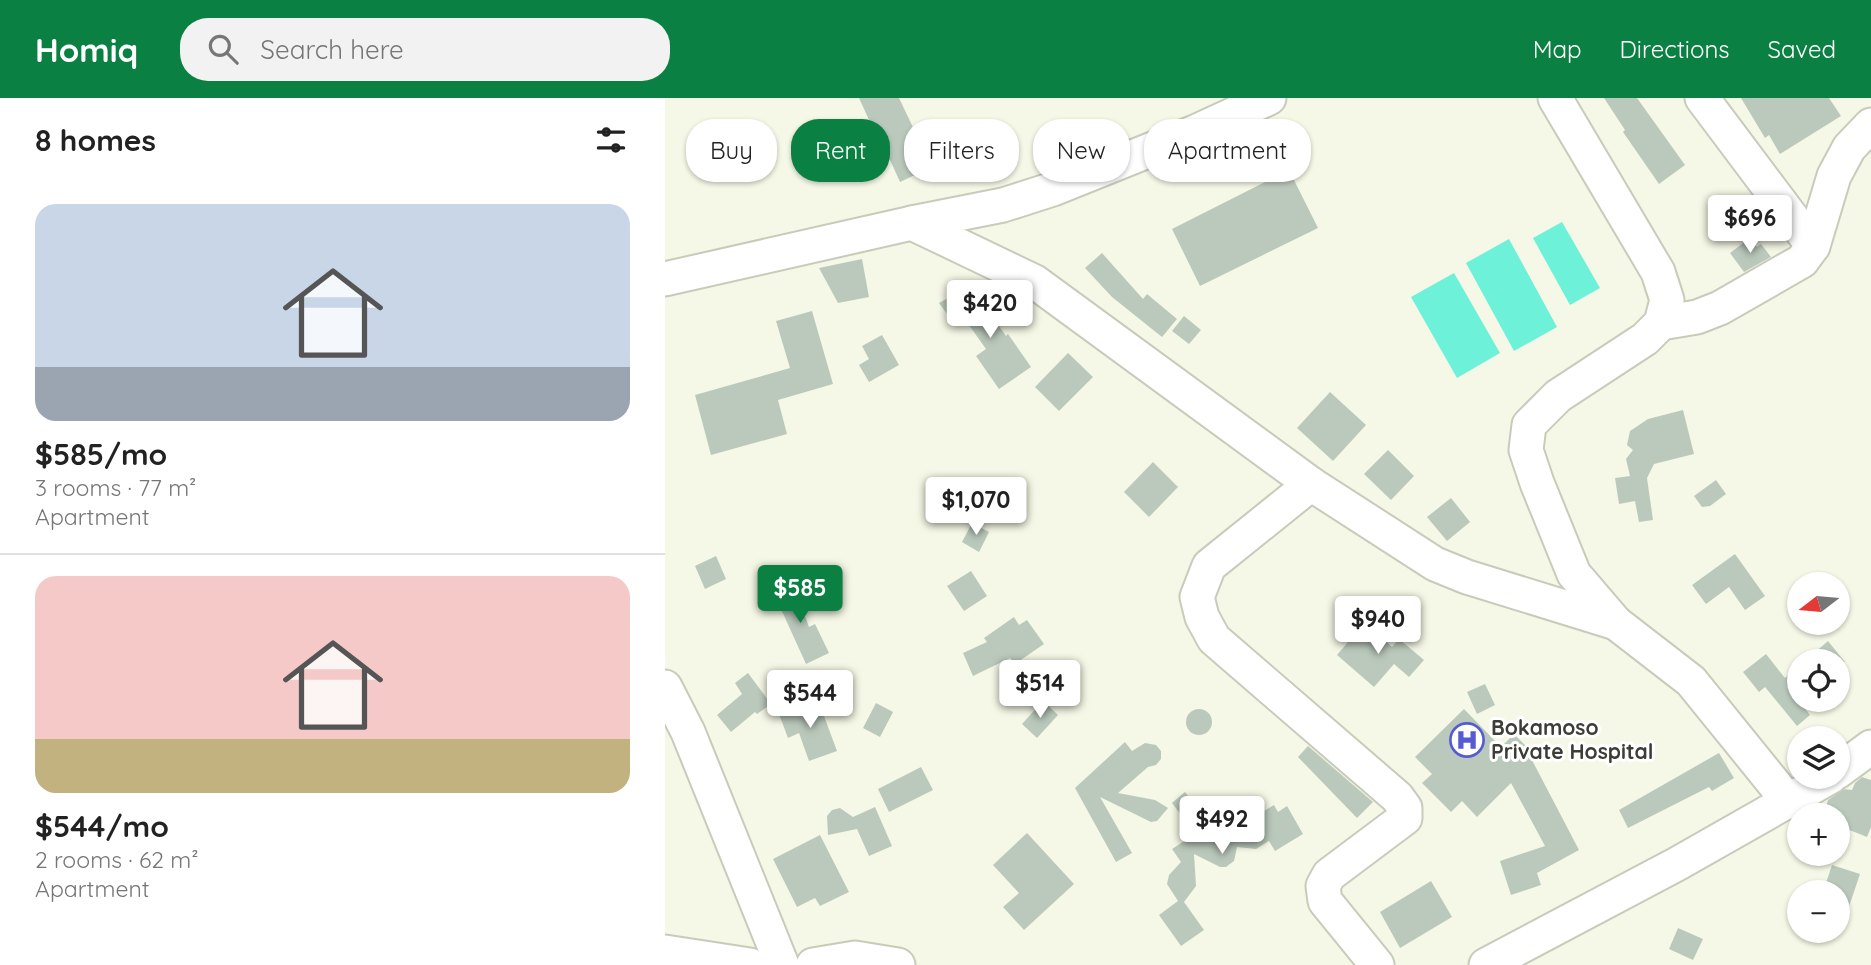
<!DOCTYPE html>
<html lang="en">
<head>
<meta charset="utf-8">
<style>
  :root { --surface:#fff; --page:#f2f2f2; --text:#222; --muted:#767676; --line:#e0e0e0; --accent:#0b8043 }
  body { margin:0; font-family:Quicksand,sans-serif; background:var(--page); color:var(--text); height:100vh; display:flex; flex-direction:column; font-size:26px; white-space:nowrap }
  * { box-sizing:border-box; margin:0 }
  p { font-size:23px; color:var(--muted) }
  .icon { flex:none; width:38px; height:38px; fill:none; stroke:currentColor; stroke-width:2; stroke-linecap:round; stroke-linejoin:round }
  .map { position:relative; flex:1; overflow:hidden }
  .sheet { display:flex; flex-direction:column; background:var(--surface); width:665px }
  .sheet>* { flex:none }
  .banner { position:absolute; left:21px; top:21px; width:665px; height:63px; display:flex; gap:14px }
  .needle { width:46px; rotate:254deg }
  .buttons { position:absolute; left:1122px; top:474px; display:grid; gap:14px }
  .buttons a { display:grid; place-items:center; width:63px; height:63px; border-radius:50%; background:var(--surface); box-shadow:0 2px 5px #0004; font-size:35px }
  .price { position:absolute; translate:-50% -60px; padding:0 16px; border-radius:7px; background:#fff; color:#222; font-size:23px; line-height:46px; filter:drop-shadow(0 2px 4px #0008) }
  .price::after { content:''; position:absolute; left:50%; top:42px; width:21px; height:16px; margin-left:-10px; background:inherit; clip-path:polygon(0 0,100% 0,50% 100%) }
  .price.active { background:var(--accent); color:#fff }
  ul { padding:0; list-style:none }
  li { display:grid; align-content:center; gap:14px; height:371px; padding:0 35px }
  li+li { border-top:2px solid var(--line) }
  li span { display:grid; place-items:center; height:217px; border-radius:21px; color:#555 }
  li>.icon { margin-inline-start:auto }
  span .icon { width:126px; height:126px; fill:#fffc; stroke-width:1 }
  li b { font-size:30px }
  h2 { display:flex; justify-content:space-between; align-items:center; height:84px; padding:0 35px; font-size:30px }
  .chip { padding:0 24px; border-radius:28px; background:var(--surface); box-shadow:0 2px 5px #0004; font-size:24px; line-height:63px }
  .chip.active { background:var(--accent); color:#fff }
  header { display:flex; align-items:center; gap:42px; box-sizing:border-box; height:98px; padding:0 35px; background:var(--accent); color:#fff }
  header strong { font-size:33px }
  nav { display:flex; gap:38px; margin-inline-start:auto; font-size:24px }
  .search { width:490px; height:63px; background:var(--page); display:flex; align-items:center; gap:18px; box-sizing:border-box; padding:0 24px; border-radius:28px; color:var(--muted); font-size:26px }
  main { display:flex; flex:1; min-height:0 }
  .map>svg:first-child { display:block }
</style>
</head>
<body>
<header>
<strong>Homiq</strong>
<div class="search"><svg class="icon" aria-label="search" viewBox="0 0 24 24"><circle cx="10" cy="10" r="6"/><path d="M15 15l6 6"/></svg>Search here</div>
<nav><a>Map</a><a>Directions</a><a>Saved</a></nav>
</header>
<main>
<section class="sheet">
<h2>8 homes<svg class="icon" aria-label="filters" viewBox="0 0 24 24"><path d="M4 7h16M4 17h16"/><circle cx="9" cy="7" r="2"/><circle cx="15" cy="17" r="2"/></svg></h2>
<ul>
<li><span style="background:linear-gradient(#c9d6e8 75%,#9aa5b1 0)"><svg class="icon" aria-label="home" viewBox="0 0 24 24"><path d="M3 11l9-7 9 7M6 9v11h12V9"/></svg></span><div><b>$585/mo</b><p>3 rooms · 77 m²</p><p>Apartment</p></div></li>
<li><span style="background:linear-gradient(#f6c9c9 75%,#c2b280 0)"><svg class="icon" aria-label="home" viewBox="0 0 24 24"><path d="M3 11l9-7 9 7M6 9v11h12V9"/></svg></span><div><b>$544/mo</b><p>2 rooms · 62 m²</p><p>Apartment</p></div></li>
</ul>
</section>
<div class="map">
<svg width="1206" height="867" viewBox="0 0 1206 867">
  <rect width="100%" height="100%" fill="#f5f8e6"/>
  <g fill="#6df1d8">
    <polygon points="897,124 935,190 905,207 868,140"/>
    <polygon points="844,141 892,229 849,253 801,165"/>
    <polygon points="789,175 835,255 792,280 746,199"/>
  </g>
  <g fill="#bbc9bc">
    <polygon points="194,0 234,0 267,69 235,84 221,53 215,57 200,26 205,24"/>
    <polygon points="939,0 972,0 1020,67 994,86 958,34 960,32"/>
    <polygon points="1076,0 1164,0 1176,18 1115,56 1104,37 1100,40"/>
    <polygon points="624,72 653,130 535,188 507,131"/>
    <polygon points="1085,140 1092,149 1096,146 1106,159 1079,174 1065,155"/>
    <polygon points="437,155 478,201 482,196 512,221 497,239 447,199 420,170"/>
    <polygon points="197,161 204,199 173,205 154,170"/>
    <polygon points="290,196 298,206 311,196 341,238 343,236 366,269 334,291 311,258 321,251 294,213 285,220 274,205"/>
    <polygon points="147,213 168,286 113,302 122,336 46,357 30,297 125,270 111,223"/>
    <polygon points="519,218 536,232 524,246 507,233"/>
    <polygon points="217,237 234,267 204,284 194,267 204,261 197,248"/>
    <polygon points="403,255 428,279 394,313 370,289"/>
    <polygon points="665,294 701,327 668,363 632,330"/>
    <polygon points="1018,312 1029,356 989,366 982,380 988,422 974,424 970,403 954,406 950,380 965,378 961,361 968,352 962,347 965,333 983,321"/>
    <polygon points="723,352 749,378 726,402 699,376"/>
    <polygon points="488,364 513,389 484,419 459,394"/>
    <polygon points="1051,382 1061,396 1045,408 1037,409 1029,398"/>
    <polygon points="786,400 805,424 782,443 762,419"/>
    <polygon points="307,425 324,434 314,454 297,444"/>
    <polygon points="1070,456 1100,498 1080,512 1064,489 1041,506 1027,487"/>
    <polygon points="51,458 61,481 40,491 30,468"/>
    <polygon points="306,473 322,498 299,513 282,488"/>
    <polygon points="129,488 144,529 150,526 164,555 141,566 116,511 112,513 105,496"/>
    <polygon points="349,519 354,527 362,522 379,546 350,566 345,560 308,578 298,555 322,544 319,540"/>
    <polygon points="700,524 727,549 734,541 759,562 744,579 729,566 709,589 672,557"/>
    <polygon points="1163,543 1180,564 1139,564"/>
    <polygon points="1101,556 1120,580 1134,568 1134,603 1145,617 1132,628 1100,589 1094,594 1078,574"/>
    <polygon points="83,575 106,606 92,616 90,614 66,634 52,617 77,596 70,585"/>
    <polygon points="820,586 830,607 812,616 802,594"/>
    <polygon points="378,603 393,617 372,640 357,626"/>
    <polygon points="147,604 150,612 156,610 172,653 144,663 134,635 123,640 114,616"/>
    <polygon points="211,605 228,614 215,639 198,630"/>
    <circle cx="534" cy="624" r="13"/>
    <polygon points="799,611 836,649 849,636 872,659 868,664 914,752 872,775 876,787 846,797 835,763 880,748 846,685 812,719 797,703 786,714 757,685 767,676 750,659"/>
    <polygon points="460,644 467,653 480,645 491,647 496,653 496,661 491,667 483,669 453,695 490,702 503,710 492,723 486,724 435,699 467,755 451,764 410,690"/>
    <polygon points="643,648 708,704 692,720 633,659"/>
    <polygon points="1054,655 1069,680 1047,693 1044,689 963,730 954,712"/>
    <polygon points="256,669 268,692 224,714 213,691"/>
    <polygon points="1197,679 1206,682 1206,729 1202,739 1172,727 1172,718 1166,718 1169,712 1161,709 1163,702 1179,691 1187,692 1190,685"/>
    <polygon points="520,694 536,715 517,718 507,705"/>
    <polygon points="582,702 592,717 609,707 613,714 622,708 638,736 610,753 604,743 591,751 572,749 569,763 561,769 555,769 529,756 531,788 519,804 539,832 516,848 494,817 513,803 502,786 504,777 516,764 507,751"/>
    <polygon points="210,709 227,748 204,758 192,731 163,737 162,718 167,712 175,710 188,719"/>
    <polygon points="362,735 409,786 359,832 338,809 354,795 328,767"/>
    <polygon points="155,737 184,794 155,808 150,800 132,809 108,761"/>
    <polygon points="1167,767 1195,776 1176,832 1172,832 1172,794 1158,794"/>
    <polygon points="766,783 787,819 735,850 715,814"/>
    <polygon points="1013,830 1038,841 1028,862 1004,851"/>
  </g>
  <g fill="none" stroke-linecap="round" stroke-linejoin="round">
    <g stroke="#c9cbba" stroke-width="37">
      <g id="minor">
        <polyline points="890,0 993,174 1002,202 996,225 980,241 893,298 864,327 861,352 872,385 909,476 951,525 1026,583 1124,704"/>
        <polyline points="1037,0 1148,148"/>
        <polyline points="247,125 370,184 646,386 770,466 802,479 951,525"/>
        <polyline points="0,181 247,125 338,107 388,91 530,34 604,0"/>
        <polyline points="996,225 1032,219 1055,210 1137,163 1148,148 1169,78 1184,50 1206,27"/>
        <polyline points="646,386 544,468 532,499 537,519 549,541 732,699 740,710 740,720 664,777 658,788 660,803 712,867"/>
        <polyline points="0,589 23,634 117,867"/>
        <polyline points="1172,674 1206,649"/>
        <polyline points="0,854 85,867"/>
        <polyline points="148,867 190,860 233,867"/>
        <polyline points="821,867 1012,766 1165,679"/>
      </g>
    </g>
    <use href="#minor" stroke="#fff" stroke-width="33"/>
  </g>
  <defs>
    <g id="hospital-ring" transform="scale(1.75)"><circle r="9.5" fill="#fff" stroke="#565bd2" stroke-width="1.5"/><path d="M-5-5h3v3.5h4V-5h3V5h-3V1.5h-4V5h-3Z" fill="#565bd2"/></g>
  </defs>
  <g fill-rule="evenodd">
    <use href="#hospital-ring" x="802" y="642"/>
  </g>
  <g text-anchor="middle" stroke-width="6" stroke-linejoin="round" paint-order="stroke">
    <g font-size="21" font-weight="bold" fill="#3c3d36" stroke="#fff" text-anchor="start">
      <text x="826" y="637">Bokamoso<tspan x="826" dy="24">Private Hospital</tspan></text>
    </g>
  </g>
</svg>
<div class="buttons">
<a><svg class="needle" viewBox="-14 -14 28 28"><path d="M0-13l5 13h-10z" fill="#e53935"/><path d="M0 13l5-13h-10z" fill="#767676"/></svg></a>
<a><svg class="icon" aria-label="locate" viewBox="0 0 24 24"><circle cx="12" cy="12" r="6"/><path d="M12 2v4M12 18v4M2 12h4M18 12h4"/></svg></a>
<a><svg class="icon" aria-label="layers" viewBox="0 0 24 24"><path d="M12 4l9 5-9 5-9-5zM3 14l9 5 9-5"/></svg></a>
<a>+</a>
<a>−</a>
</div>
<b class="price" style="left:1085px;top:157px">$696</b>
<b class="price" style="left:325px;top:242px">$420</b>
<b class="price" style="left:311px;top:439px">$1,070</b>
<b class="price active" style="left:135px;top:527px">$585</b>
<b class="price" style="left:713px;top:558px">$940</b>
<b class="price" style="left:375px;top:622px">$514</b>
<b class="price" style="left:145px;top:632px">$544</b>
<b class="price" style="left:557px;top:758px">$492</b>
<div class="banner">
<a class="chip">Buy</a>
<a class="chip active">Rent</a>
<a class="chip">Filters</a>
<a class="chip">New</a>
<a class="chip">Apartment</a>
</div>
</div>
</main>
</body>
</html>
